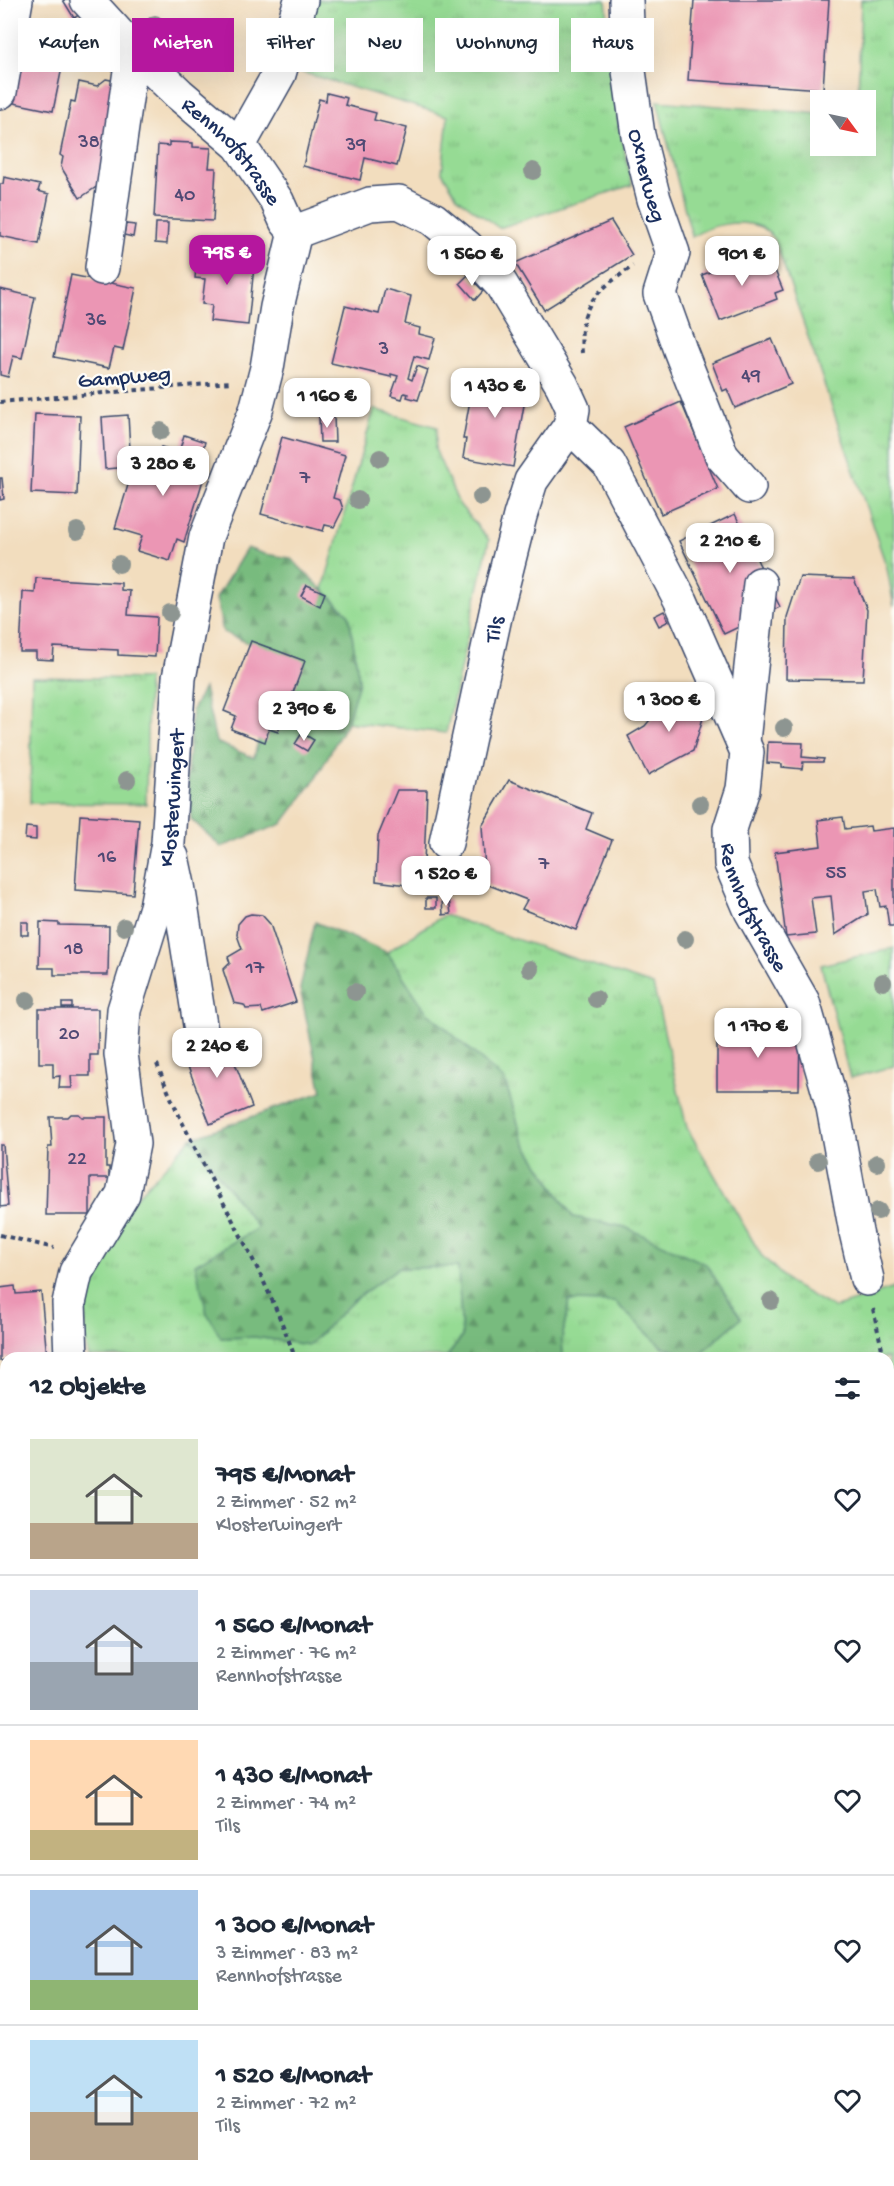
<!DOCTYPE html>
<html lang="de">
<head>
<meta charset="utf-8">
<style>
  :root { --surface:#fff; --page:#f6f6f7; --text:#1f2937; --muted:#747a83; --line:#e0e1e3; --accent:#b5179e }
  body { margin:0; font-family:"Gochi Hand",sans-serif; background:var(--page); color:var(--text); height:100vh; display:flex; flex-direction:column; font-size:22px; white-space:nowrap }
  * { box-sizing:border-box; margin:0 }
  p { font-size:20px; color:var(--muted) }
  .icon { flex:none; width:33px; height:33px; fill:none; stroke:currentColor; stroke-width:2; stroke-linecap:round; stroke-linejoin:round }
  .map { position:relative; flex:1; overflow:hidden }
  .details { position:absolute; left:0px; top:1352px; width:894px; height:836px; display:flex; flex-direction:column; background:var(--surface); border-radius:18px 18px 0 0; box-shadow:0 6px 24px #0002 }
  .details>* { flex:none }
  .banner { position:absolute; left:18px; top:18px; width:858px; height:54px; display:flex; gap:12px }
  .needle { width:39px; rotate:123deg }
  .fabs { position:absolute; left:810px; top:90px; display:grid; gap:12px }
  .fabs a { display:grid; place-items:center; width:66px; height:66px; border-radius:0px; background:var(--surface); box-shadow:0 6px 24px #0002; font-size:30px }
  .price { position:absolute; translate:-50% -51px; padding:0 14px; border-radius:12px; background:#fff; color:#222; font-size:20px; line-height:39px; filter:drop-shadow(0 2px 3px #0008) }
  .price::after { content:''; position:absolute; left:50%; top:36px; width:18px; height:14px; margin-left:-9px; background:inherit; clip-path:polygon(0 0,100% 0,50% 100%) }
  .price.selected { background:var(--accent); color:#fff }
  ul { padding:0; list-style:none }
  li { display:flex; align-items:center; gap:18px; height:150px; padding:0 30px }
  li+li { border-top:2px solid var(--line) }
  li span { display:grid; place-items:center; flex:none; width:168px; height:120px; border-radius:0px; color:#555 }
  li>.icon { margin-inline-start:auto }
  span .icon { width:72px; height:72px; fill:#fffc; stroke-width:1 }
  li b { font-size:26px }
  h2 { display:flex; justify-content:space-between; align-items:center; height:72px; padding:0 30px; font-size:26px }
  .chip { padding:0 21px; border-radius:0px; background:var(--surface); box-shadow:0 6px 24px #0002; font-size:21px; line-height:54px }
  .chip.selected { background:var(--accent); color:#fff }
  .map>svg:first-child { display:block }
</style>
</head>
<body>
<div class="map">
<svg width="894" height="2186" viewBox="0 0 894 2186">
  <defs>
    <pattern id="grass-tufts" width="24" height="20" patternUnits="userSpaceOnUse" patternTransform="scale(1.5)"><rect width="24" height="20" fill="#96db94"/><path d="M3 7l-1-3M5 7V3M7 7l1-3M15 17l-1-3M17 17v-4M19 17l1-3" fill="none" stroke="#81bc82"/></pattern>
    <pattern id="forest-firs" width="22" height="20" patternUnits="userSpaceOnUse" patternTransform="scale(1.5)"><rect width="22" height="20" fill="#78bb7e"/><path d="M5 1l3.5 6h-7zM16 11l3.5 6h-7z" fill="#62986a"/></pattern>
  </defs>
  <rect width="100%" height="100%" fill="#fdfcf7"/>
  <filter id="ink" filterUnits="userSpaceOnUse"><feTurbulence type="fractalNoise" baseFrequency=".0167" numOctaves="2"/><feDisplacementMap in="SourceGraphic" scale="12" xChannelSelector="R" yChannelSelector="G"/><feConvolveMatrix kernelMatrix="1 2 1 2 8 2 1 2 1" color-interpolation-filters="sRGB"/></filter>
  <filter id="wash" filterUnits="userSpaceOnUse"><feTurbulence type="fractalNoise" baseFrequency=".008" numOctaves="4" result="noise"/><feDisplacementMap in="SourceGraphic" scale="24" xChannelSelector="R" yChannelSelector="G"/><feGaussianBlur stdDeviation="1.35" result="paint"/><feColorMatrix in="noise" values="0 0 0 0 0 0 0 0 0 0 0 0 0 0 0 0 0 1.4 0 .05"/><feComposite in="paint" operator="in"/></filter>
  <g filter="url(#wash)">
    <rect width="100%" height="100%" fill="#f2ddbe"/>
    <g fill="url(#grass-tufts)" stroke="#588579" stroke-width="1.5">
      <polygon points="313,0 606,0 618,121 632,185 499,228 458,198 442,172 448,116 294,70"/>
      <path d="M861 0H894V606L887 568 775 240C771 236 767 229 761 227 738 219 711 224 692 237L657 101 820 114V146H866V100H858Z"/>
      <polygon points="374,409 437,427 435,449 459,504 489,540 446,733 347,722 359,681 349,615 323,589"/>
      <polygon points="32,677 148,679 146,804 30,803"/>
      <polygon points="444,915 653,985 687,1128 761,1255 792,1285 834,1308 894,1288 894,2186 803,2186 811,2181 888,2181 888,2025 892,1970 888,1966 888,1358 696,1357 741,1318 625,1227 573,1217 523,1140 505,1081 425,1010 387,952"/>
      <polygon points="894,948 894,1066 850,1078 821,965"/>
      <polygon points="191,1138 258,1228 221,1338 255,1337 309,1345 353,1301 398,1268 458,1267 462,1337 447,1357 89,1357 85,1339 86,1279 128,1206"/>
      <polygon points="569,1301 615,1302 661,1346 693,1357 563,1358 562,1339"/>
      <polygon points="6,1661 6,2159 0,2162 0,1662"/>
      <polygon points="124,2181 192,2181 195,2186 125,2186"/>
      <polygon points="439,2181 618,2181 618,2186 440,2186"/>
      <polygon points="695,2181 753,2181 755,2186 696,2186"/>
    </g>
    <g fill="url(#forest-firs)" stroke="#4a756e" stroke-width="1.5">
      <polygon points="247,548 264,554 290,558 349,615 359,681 347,722 316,778 282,824 221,847 191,819 187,775 192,710 204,688 216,742 254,758 278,656 223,632 216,598"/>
      <polygon points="315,922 387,952 425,1010 505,1081 523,1140 573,1217 625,1227 706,1264 741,1318 696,1357 693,1357 661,1346 615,1302 569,1301 562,1339 563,1357 447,1357 462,1337 458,1267 398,1268 353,1301 309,1345 255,1337 221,1338 207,1313 195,1264 258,1228 191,1138 322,1092 300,989"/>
      <polygon points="192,2181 439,2181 440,2186 195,2186"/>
      <polygon points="618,2181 695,2181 696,2186 618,2186"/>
      <polygon points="753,2181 811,2181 803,2186 755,2186"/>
    </g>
    <g id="blocks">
      <g fill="#eb96b4">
        <polygon points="63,0 70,0 79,15 74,18"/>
        <polygon points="694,0 829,0 823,89 688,80"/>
        <polygon points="33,34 58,39 57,45 66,48 53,111 4,101 17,37 32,40"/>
        <polygon points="82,35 91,40 86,46 80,45"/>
        <polygon points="106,79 121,82 105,181 80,198 61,167 63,157 60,155 71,101 75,102 79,82 97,86"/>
        <polygon points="327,93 347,98 345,105 376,113 374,120 407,128 397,166 365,158 360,180 303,166 319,99 326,101"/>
        <polygon points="169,142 193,143 193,147 211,148 209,168 216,168 213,221 154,218 158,145 169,146"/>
        <polygon points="4,177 40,185 38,191 49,194 39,244 0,236 0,184 3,184"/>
        <polygon points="611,221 632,255 544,310 515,263"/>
        <polygon points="156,223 168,223 167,244 155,243"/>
        <polygon points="126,224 135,225 133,237 124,235"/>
        <polygon points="208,252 255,257 248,325 210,321 212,305 202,304 205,279 195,278 197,259 207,261"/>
        <polygon points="759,253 766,271 774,268 783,290 775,293 777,299 720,321 702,275"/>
        <polygon points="71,275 136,288 123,350 114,348 109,368 54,357"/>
        <polygon points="468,275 483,291 475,300 460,283"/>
        <polygon points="0,289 35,297 22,358 13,356 8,377 0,375"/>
        <polygon points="385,289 411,296 405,324 420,328 419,334 435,338 429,360 414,356 408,378 412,380 417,366 428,370 418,400 407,397 408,394 404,393 402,399 391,396 398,376 391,374 391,377 331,363 345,306 379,314"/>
        <polygon points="772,339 791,384 735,408 727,389 723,391 712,363"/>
        <polygon points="493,371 529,377 513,467 463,458 466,439 463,439 474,378 492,381"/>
        <polygon points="681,402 718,489 661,514 624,427"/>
        <polygon points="35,414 80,416 77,495 31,493"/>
        <polygon points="128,415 131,467 105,469 102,417"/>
        <polygon points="319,416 334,416 335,442 320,442"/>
        <polygon points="184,435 205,442 198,465 207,467 184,542 177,539 170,561 137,551 142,536 115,528 138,452 143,453 144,449 158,453 161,447 179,452"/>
        <polygon points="282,437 345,455 333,498 340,500 343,509 334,527 325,525 323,531 261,514"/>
        <polygon points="0,478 2,478 4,499 0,500"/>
        <polygon points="735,514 780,607 724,634 679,541"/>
        <polygon points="800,577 854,579 867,610 863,680 786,679 787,617"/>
        <polygon points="36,578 121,583 121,590 130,591 128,615 157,617 155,657 118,655 118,650 54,647 53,660 36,659 36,652 20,652 23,592 35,593"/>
        <polygon points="307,585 325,593 320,606 301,596"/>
        <polygon points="664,611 669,621 659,626 654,616"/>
        <polygon points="251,641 305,661 278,732 269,729 265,742 231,729 236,716 224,711"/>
        <polygon points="664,692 707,705 693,751 648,775 628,736 645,726 658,710"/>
        <polygon points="302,733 314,740 307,751 295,744"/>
        <polygon points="768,742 803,743 802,757 824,759 823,762 803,762 802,769 782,767 782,764 767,763"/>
        <polygon points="509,780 592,813 586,829 612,840 576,930 522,909 527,900 486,884 482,826"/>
        <polygon points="397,790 427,790 423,887 376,881 378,836"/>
        <polygon points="80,815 139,819 133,894 75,890"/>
        <polygon points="843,817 845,829 870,826 871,831 894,828 894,926 889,926 886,906 880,907 877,889 865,891 868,914 835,935 831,896 811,898 816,934 786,937 775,852 821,846 818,820"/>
        <polygon points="26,827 36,828 36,840 25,839"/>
        <rect x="426" y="898" width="10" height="10"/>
        <polygon points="449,899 451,914 443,915 442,900"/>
        <polygon points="251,914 262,915 270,924 296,1002 263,1013 261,1008 246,1009 244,1005 234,1003 223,970 230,963 228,957 242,949 237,935 238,924 245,916"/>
        <rect x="21" y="922" width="7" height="13"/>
        <polygon points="40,922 59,923 59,925 109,926 108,975 54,975 54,968 39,968"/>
        <rect x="62" y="1003" width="10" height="5"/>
        <polygon points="39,1009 98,1009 98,1055 90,1055 90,1076 71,1076 72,1088 59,1088 60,1076 53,1077 53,1063 39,1063"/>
        <polygon points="717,1029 800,1029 799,1090 717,1090"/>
        <polygon points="224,1035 252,1107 210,1124 182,1051"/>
        <polygon points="71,1114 79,1114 82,1117 106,1117 106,1167 109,1167 109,1178 90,1178 90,1215 46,1215 48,1147 52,1147 50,1117 68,1117"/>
        <polygon points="0,1145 3,1145 8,1206 0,1207"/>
        <polygon points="15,1286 16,1294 41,1292 47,1358 6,1358 6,1360 0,1361 0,1288"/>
        <polygon points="81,2181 118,2181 120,2186 83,2186"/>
      </g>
    </g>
  </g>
  <g filter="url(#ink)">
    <use href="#blocks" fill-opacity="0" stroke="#3b496c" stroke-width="1.5"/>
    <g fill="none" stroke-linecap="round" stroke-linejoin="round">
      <g stroke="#3b496c" stroke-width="36">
        <g id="minor">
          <path id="s1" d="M87 0 133 50 179 94 239 145 277 201 286 221 295 232"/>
          <path id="s2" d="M626 0 629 71 638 135 654 199 673 253 660 294 680 350 722 456 749 487"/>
          <polyline points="0,92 16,0"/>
          <polyline points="239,145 279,74 301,0"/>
          <path id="s3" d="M295 232 370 204 399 202 433 219 467 247 501 284 562 385 573 409 570 426 609 464 681 601 747 752 743 789 730 829 731 864 751 911 803 1002 833 1107 856 1232 867 1279"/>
          <polyline points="102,268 133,50"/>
          <polyline points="743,741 760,584"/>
          <path id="s4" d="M446 843 498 603 520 516 531 481 570 426"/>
          <polyline points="172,857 178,885 203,1044"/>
          <path id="s5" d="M71 1358 69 1303 76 1272 123 1194 133 1144 121 1054 124 1010 156 907 168 843 179 678 206 537 256 410 267 368 277 307 295 232"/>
          <polyline points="0,1478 6,1497"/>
          <polyline points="0,1528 6,1527"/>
          <polyline points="144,2186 145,2181"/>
        </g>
      </g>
      <g stroke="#3b496c" stroke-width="4" stroke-dasharray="4.5 4.5" stroke-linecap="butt">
        <path d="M582 353C578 304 596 292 633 266"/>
        <polyline points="0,402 231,382"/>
        <path d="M157 1064C196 1165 260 1255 295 1358"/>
        <polyline points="0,1235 54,1248"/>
        <polyline points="873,1309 884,1358"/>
        <polyline points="888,1376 894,1405"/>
        <polyline points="584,2181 586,2186"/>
      </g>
      <use href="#minor" stroke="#fff" stroke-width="33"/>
    </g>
    <g fill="#8d9591">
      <circle cx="155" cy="24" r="9"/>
      <circle cx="533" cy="171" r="9"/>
      <circle cx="161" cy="431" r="9"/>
      <circle cx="380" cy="458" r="9"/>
      <circle cx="481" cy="497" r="9"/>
      <circle cx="358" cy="500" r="9"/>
      <circle cx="77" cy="531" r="9"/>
      <circle cx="119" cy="564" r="9"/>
      <circle cx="170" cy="613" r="9"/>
      <circle cx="784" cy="728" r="9"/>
      <circle cx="127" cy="780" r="9"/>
      <circle cx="700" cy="804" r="9"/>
      <circle cx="124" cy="927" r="9"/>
      <circle cx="685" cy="939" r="9"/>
      <circle cx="530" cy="969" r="9"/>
      <circle cx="883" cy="982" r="9"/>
      <circle cx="355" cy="992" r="9"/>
      <circle cx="596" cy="999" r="9"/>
      <circle cx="27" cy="1000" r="9"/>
      <circle cx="818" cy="1161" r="9"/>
      <circle cx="877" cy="1163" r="9"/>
      <circle cx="878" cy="1211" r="9"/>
      <circle cx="771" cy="1301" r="9"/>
    </g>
  </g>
  <g text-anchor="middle" stroke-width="4.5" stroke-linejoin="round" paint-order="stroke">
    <g font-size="20" fill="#4f4974">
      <text x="89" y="147">38</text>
      <text x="356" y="150">39</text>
      <text x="185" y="200">40</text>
      <text x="96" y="325">36</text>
      <text x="384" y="354">3</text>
      <text x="751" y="381">49</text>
      <text x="305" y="483">7</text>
      <text x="107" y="862">16</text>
      <text x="544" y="869">7</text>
      <text x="836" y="878">55</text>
      <text x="74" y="954">18</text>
      <text x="255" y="973">17</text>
      <text x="69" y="1039">20</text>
      <text x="77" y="1164">22</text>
    </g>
    <g font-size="22" fill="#1b2f5e" stroke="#fdfcf7">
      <text dy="8" stroke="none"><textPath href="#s1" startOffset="210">Rennhofstrasse</textPath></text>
      <text dy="8" stroke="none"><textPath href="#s2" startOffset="177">Oxnerweg</textPath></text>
      <text transform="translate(124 375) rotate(-5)" y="8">Gampweg</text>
      <text dy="8" stroke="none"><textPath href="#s4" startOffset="219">Tils</textPath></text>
      <text dy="8" stroke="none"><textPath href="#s5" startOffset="582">Klosterwingert</textPath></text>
      <text dy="8" stroke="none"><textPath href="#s3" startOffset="940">Rennhofstrasse</textPath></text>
    </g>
  </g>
</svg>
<div class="fabs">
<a><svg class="needle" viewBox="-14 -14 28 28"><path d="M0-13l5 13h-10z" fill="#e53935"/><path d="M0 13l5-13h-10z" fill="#747a83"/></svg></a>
</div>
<b class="price selected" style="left:227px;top:286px">795 €</b>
<b class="price" style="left:472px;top:287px">1 560 €</b>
<b class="price" style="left:742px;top:287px">901 €</b>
<b class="price" style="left:495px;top:419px">1 430 €</b>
<b class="price" style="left:327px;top:429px">1 160 €</b>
<b class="price" style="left:163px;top:497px">3 280 €</b>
<b class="price" style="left:730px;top:574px">2 210 €</b>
<b class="price" style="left:669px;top:733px">1 300 €</b>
<b class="price" style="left:304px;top:742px">2 390 €</b>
<b class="price" style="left:446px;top:907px">1 520 €</b>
<b class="price" style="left:758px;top:1059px">1 170 €</b>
<b class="price" style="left:217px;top:1079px">2 240 €</b>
<div class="banner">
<a class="chip">Kaufen</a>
<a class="chip selected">Mieten</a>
<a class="chip">Filter</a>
<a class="chip">Neu</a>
<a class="chip">Wohnung</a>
<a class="chip">Haus</a>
</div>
<section class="details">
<h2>12 Objekte<svg class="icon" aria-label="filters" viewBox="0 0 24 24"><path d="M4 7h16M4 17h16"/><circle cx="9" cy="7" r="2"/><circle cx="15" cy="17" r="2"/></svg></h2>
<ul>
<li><span style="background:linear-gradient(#dfe7d0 70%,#b9a48a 0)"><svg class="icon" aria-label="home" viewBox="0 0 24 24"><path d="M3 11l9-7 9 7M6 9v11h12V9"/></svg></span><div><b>795 €/Monat</b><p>2 Zimmer · 52 m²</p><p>Klosterwingert</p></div><svg class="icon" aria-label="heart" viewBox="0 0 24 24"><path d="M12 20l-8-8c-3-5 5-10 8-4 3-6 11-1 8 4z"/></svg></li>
<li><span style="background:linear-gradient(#c9d6e8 60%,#9aa5b1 0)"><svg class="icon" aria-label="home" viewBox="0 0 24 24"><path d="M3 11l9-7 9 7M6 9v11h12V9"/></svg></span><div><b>1 560 €/Monat</b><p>2 Zimmer · 76 m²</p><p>Rennhofstrasse</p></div><svg class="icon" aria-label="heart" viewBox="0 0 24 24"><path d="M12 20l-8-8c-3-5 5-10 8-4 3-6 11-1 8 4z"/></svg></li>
<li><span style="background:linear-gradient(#ffd9b3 75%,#c2b280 0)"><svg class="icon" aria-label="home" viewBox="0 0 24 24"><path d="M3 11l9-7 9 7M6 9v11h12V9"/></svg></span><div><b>1 430 €/Monat</b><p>2 Zimmer · 74 m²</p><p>Tils</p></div><svg class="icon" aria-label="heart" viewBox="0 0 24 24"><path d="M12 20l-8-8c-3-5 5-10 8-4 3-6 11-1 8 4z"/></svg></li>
<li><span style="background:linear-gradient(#a9c7e8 75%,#8fb573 0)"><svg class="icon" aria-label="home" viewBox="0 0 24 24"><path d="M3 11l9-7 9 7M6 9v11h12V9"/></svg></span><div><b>1 300 €/Monat</b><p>3 Zimmer · 83 m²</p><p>Rennhofstrasse</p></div><svg class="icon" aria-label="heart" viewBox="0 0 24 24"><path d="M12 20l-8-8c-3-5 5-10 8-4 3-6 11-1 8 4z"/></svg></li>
<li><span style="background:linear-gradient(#bfe0f5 60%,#b9a48a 0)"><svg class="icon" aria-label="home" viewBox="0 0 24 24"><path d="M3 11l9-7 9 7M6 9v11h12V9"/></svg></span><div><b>1 520 €/Monat</b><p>2 Zimmer · 72 m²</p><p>Tils</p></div><svg class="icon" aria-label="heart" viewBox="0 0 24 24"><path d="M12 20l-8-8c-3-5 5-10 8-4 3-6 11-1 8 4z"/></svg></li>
</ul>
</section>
</div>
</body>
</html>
